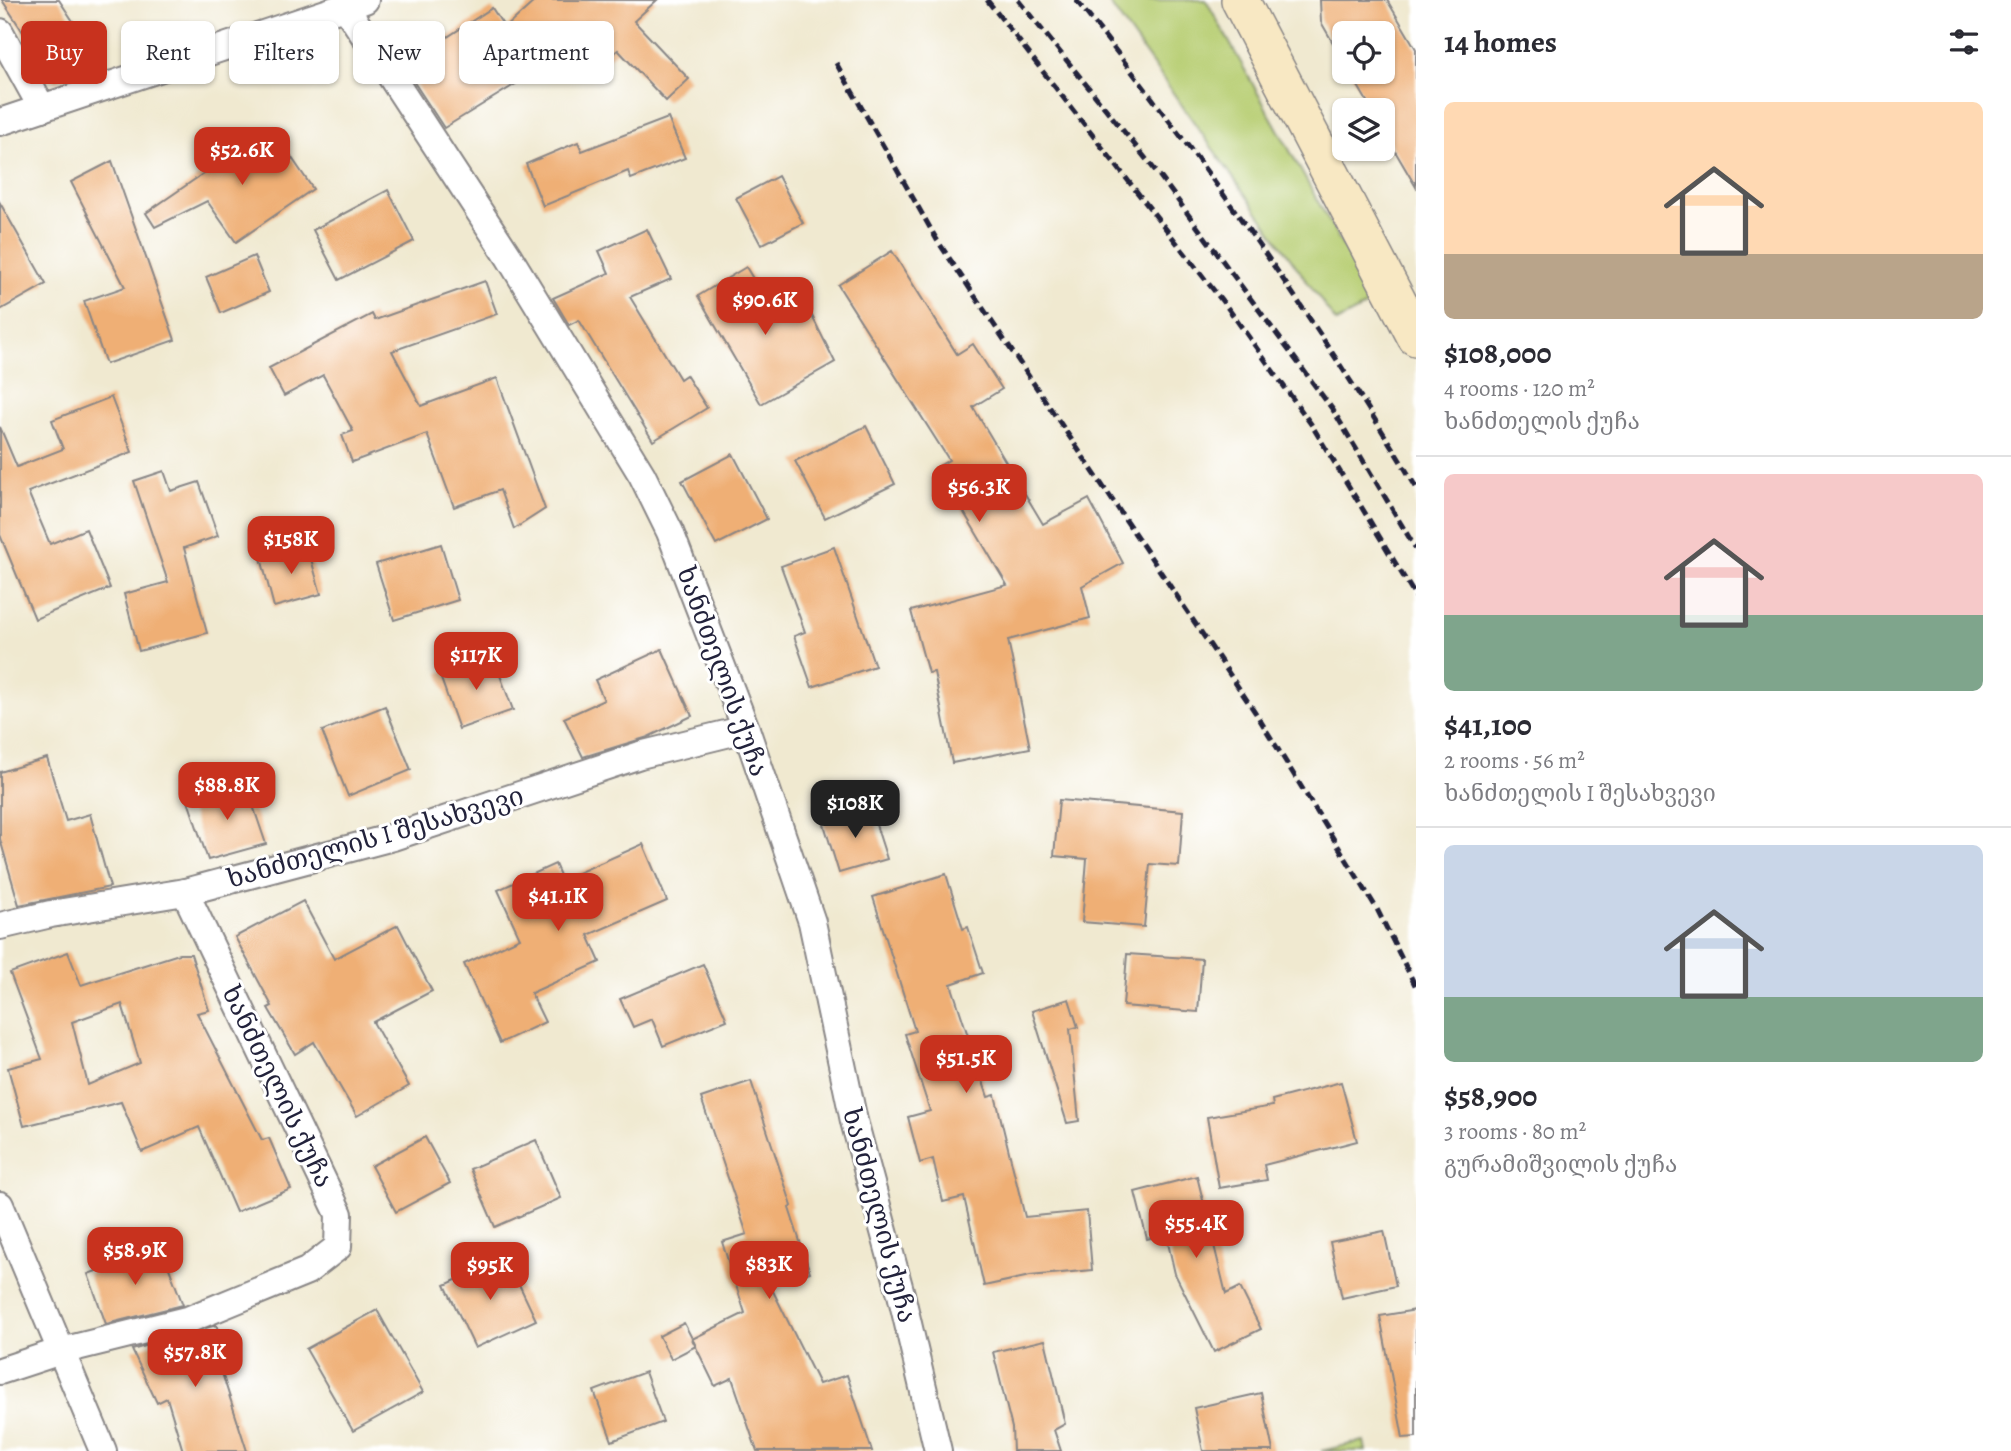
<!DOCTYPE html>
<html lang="en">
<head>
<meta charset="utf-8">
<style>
  :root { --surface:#fff; --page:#f7f7f7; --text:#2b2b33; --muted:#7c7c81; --line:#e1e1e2; --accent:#c8321e }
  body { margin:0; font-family:Alegreya,"Noto Serif Georgian",serif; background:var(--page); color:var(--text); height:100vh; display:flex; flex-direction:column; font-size:26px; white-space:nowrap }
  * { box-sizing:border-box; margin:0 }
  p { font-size:23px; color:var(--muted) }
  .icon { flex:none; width:38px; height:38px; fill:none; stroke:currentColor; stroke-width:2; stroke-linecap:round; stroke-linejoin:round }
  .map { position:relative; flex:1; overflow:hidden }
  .sheet { display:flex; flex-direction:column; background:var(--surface); width:595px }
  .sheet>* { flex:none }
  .hud { position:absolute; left:21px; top:21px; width:665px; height:63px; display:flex; gap:14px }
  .controls { position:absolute; left:1332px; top:21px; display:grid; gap:14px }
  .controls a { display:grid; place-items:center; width:63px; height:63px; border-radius:10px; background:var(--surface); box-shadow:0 2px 5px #0004; font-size:35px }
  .price { position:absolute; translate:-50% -60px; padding:0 16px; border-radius:14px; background:var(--accent); color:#fff; font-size:23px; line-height:46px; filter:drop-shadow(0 2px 4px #0008) }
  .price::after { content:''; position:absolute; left:50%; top:42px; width:21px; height:16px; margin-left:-10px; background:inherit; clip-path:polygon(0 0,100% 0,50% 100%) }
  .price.current { background:#222; color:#fff }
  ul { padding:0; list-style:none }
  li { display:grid; align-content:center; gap:14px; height:371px; padding:0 28px }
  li+li { border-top:2px solid var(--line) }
  li span { display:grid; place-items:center; height:217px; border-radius:10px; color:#555 }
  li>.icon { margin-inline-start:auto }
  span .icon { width:126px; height:126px; fill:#fffc; stroke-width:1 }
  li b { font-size:30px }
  h2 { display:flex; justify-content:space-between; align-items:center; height:84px; padding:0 28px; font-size:30px }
  .chip { padding:0 24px; border-radius:10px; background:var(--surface); box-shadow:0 2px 5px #0004; font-size:24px; line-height:63px }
  .chip.current { background:var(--accent); color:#fff }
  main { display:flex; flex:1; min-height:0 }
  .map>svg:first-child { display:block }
</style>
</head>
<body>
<main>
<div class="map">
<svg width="1416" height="1451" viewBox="0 0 1416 1451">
  <rect width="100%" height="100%" fill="#fff"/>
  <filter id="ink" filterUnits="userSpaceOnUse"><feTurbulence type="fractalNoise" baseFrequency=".0143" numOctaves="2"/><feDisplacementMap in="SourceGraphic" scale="14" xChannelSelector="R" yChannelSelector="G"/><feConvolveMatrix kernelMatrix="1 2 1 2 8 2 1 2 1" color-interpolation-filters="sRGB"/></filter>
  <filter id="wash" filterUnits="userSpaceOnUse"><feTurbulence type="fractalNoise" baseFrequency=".00686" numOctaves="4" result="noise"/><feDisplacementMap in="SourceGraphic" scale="28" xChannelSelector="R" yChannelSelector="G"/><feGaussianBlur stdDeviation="1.57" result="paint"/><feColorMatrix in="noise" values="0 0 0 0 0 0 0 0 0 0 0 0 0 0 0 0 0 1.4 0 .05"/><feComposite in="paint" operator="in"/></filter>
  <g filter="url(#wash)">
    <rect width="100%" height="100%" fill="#f0e9d0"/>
    <g fill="#b7ce72" stroke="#6c7856" stroke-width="2">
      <polygon points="1107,0 1206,0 1374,302 1336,322"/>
      <polygon points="1364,1441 1366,1451 1321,1451"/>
    </g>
    <g id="blocks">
      <g fill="#efaf75" fill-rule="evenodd">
        <polygon points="2,0 59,0 96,56 56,82"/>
        <polygon points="536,0 657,0 634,21 689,79 666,101 618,50 598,67 578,45 549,70 545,66 444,128 391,47 422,29 432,47 492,8 505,28"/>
        <polygon points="1320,0 1387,0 1416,49 1416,187 1382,129 1382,110 1372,110 1350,72 1382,72 1382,33 1344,33 1344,62 1321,22"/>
        <polygon points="668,118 685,158 631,179 628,171 543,206 526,164 578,142 582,151"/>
        <polygon points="271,127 313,189 236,242 207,201 155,227 146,213"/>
        <polygon points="112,161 175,340 106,364 84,301 125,287 71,182"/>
        <polygon points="778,176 803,223 761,245 736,198"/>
        <polygon points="388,190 414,241 339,280 313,230"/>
        <polygon points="0,203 46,284 0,310"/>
        <polygon points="647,229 671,279 630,297 680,379 686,375 707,408 653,441 579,320 569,325 553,298 609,273 599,251"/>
        <polygon points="892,251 957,354 973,344 1002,389 973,407 1043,524 1089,499 1123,563 1082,586 1090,618 1008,640 1030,748 952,763 934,672 928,673 911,611 1007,585 937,467 949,460 838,285"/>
        <polygon points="254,256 269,292 221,313 206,277"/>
        <polygon points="746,267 778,320 806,304 835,362 761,404 698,296"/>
        <polygon points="485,281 497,314 392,351 421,406 497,378 545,509 514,529 500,490 454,507 427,434 352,462 342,435 353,431 323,375 284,396 269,368 372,314 375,320"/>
        <polygon points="111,397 132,452 28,492 50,544 86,529 110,588 35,619 0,535 0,427 17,467 63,449 52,420"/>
        <polygon points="866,426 895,484 825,518 795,461"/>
        <polygon points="733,454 767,519 716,545 682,481"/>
        <polygon points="164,471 171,491 199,482 218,536 184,548 207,633 139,651 124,594 168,582 134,481"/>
        <polygon points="441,544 458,600 394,620 376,564"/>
        <polygon points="307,545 321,594 274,607 261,558"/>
        <polygon points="834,547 875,666 812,687 794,636 805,632 781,566"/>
        <polygon points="662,649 692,716 648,737 583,757 564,718 604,700 595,680"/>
        <polygon points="492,654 513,710 459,729 439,673"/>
        <polygon points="385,706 411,770 348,796 322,731"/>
        <polygon points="47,758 66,821 90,814 110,887 19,905 0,839 0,772"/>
        <polygon points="245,782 266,844 208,860 188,801"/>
        <polygon points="1059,800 1183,811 1179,866 1150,864 1144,927 1082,922 1087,859 1054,856"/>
        <polygon points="870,806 887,859 839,873 823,821"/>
        <polygon points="643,844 667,901 588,935 600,962 531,993 545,1022 500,1043 464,964 520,938 498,890 555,864 562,880"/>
        <polygon points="946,874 963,929 968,927 983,973 951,984 988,1097 995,1095 1025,1217 1087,1211 1092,1270 1030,1276 984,1286 964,1197 943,1202 933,1159 920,1163 908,1117 930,1111 905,1034 915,1031 873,897"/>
        <polygon points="303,901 334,959 398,925 432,991 373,1022 409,1086 357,1116 314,1042 295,1054 268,1008 272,1006 235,937"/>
        <path d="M68 952 81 985 179 954H191L209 1010 197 1013 262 1140 269 1138 291 1189 236 1212 199 1127 142 1152 121 1102 24 1126 8 1068 42 1059 10 973ZM122 1004 140 1063 88 1085 72 1022Z"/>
        <polygon points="1127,954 1202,959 1198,1012 1123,1006"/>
        <polygon points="703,964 727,1020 663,1046 652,1019 633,1027 620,999"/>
        <polygon points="1069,999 1078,1027 1070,1029 1079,1121 1067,1123 1032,1011"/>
        <polygon points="751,1081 792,1206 789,1208 810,1272 770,1285 819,1384 847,1375 872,1451 757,1451 732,1378 715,1386 692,1339 745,1313 722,1242 747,1234 701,1098"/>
        <polygon points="1341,1082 1357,1141 1264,1165 1267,1180 1219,1188 1207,1117 1273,1106 1272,1100"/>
        <polygon points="425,1137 450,1183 396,1212 371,1166"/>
        <polygon points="536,1140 561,1198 495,1227 470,1169"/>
        <polygon points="1197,1176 1226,1294 1240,1287 1261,1329 1214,1352 1175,1274 1166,1234 1147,1239 1135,1192"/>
        <polygon points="1384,1231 1396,1286 1342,1298 1330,1242"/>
        <polygon points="161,1247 183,1305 106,1324 88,1274"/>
        <polygon points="506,1257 536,1320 475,1348 445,1285"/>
        <polygon points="377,1310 423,1392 353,1431 306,1349"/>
        <polygon points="1416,1310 1416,1437 1403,1438 1380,1316"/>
        <polygon points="684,1323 696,1346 671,1359 659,1336"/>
        <polygon points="216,1325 236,1367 222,1373 247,1451 183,1451 167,1398 157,1403 132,1350"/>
        <polygon points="1045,1340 1065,1424 1054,1430 1061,1451 1013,1451 1012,1428 993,1352"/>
        <polygon points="645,1372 663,1422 612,1441 594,1391"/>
        <polygon points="1261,1393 1273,1451 1203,1451 1194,1408"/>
      </g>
    </g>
  </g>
  <g filter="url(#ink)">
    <use href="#blocks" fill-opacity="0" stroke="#898686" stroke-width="2"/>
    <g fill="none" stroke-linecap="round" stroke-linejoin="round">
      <g stroke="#898686" stroke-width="30">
        <g id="street">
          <polyline points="345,6 509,257 642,475 670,532 746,729 812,922 854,1121 901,1294 938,1451"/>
          <polyline points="0,32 42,108"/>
          <polyline points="0,122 365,0"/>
          <polyline points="0,926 51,914 185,892 393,837 640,755 746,729"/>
          <polyline points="0,1205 103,1451"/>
          <polyline points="0,1371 61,1351 190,1319 307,1271 338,1247 339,1214 185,892"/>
        </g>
      </g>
      <g stroke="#898686" stroke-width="40">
        <polyline id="secondary" points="1240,0 1416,337"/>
      </g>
      <use href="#street" stroke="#fff" stroke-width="26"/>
      <use href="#secondary" stroke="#f8e8c3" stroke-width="37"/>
      <g stroke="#22223b" stroke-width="5" stroke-dasharray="10 5" stroke-linecap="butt">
        <polyline points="987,0 1230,311 1311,424 1416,597"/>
        <polyline points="1018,0 1159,175 1333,410 1416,549"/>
        <path d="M1076 0C1199 155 1315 317 1416 487"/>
        <polyline points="836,63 937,240 1255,712 1377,909 1416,987"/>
      </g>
    </g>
  </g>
  <g text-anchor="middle" stroke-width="6" stroke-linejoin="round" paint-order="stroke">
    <g font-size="26" fill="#22223b" stroke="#fff">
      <text transform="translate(723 671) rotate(70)" y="9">ხანძთელის ქუჩა</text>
      <text transform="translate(375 837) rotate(-16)" y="9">ხანძთელის I შესახვევი</text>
      <text transform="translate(278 1086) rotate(64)" y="9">ხანძთელის ქუჩა</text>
      <text transform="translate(880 1215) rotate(75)" y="9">ხანძთელის ქუჩა</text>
    </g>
  </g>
</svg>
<div class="controls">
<a><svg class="icon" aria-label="locate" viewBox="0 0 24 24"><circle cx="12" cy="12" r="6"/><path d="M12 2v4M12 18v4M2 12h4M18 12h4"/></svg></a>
<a><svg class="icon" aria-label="layers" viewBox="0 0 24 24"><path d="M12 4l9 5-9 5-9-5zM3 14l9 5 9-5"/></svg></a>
</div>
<b class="price" style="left:242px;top:187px">$52.6K</b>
<b class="price" style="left:765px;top:337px">$90.6K</b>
<b class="price" style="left:979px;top:524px">$56.3K</b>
<b class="price" style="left:291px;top:576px">$158K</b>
<b class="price" style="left:476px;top:692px">$117K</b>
<b class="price" style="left:227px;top:822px">$88.8K</b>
<b class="price current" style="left:855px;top:840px">$108K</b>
<b class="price" style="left:558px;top:933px">$41.1K</b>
<b class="price" style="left:966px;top:1095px">$51.5K</b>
<b class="price" style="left:1196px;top:1260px">$55.4K</b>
<b class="price" style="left:135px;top:1287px">$58.9K</b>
<b class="price" style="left:769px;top:1301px">$83K</b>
<b class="price" style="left:490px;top:1302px">$95K</b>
<b class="price" style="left:195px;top:1389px">$57.8K</b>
<div class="hud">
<a class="chip current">Buy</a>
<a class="chip">Rent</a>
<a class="chip">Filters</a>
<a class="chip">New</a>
<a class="chip">Apartment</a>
</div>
</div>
<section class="sheet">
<h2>14 homes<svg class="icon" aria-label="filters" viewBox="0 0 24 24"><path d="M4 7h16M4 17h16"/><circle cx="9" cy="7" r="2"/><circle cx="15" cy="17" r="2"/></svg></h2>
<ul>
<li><span style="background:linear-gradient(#ffd9b3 70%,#b9a48a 0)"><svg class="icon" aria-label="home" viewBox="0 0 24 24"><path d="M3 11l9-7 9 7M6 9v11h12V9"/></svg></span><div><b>$108,000</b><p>4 rooms · 120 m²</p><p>ხანძთელის ქუჩა</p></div></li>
<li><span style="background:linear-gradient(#f6c9c9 65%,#7fa58c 0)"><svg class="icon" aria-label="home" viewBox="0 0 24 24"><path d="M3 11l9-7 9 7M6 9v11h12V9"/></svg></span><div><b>$41,100</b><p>2 rooms · 56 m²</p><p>ხანძთელის I შესახვევი</p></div></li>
<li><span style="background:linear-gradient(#c9d6e8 70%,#7fa58c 0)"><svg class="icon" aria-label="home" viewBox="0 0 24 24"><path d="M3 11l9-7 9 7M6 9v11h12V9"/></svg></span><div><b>$58,900</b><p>3 rooms · 80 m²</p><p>გურამიშვილის ქუჩა</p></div></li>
</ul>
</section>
</main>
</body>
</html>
